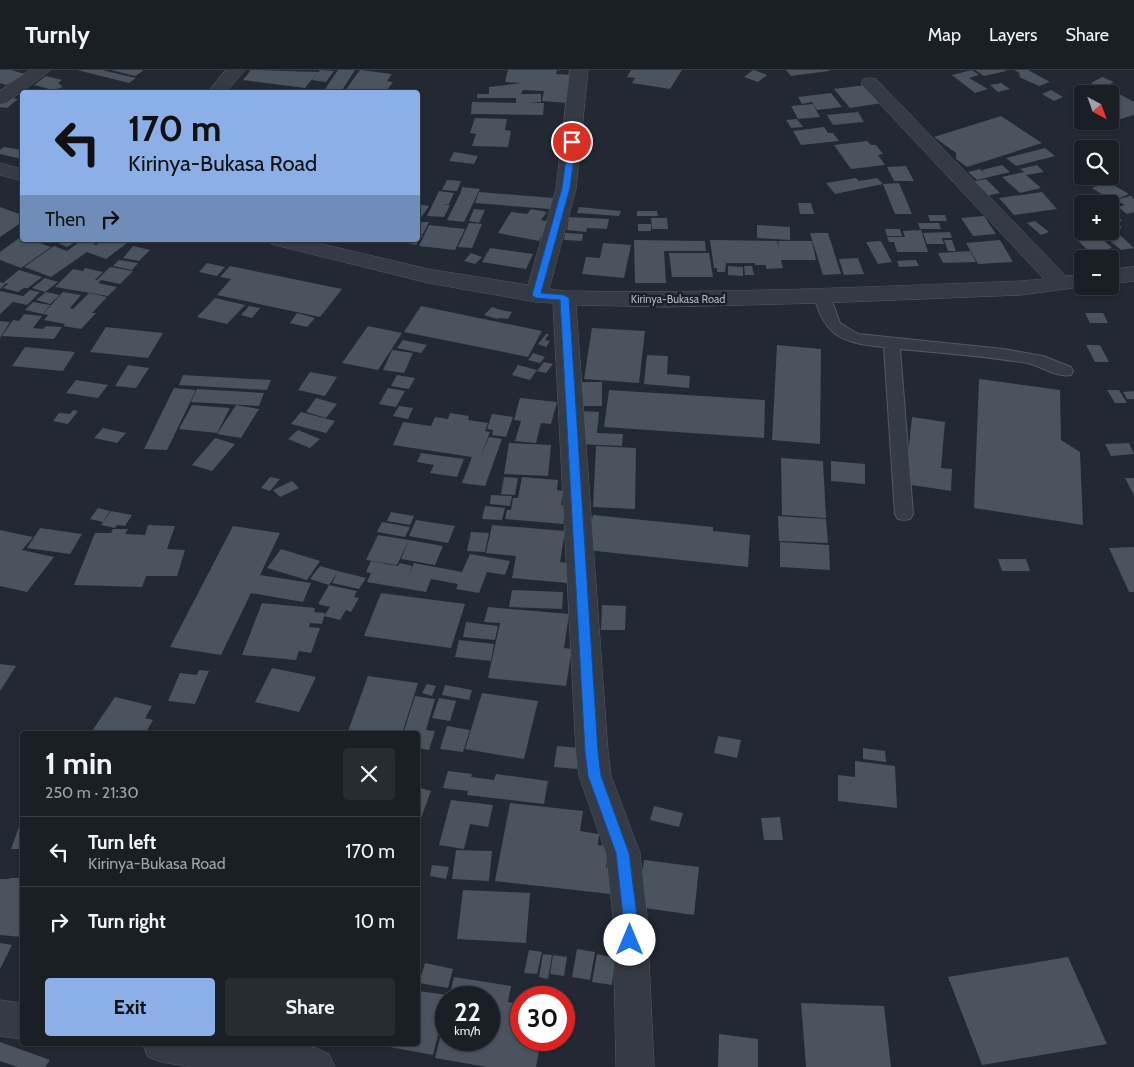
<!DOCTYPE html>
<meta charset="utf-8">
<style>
:root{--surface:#1a1f26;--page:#272c32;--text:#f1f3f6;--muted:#9fa2a7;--line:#383d43;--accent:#8cafe8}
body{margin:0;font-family:Cabin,sans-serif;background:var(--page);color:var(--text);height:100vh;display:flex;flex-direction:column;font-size:19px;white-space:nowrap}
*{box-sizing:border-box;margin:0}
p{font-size:16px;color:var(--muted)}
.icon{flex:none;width:28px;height:28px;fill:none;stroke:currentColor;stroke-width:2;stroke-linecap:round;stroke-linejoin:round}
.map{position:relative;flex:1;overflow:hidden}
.panel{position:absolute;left:20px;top:661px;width:400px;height:315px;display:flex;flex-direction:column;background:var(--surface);border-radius:5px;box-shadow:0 1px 4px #0004,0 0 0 1px var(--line)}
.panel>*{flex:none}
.hud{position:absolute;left:20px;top:20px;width:400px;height:152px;border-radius:5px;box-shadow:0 1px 4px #0004,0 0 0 1px var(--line);background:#8cafe8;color:#111;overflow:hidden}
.needle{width:32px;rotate:139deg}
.controls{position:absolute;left:1074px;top:15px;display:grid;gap:10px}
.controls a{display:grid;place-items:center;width:45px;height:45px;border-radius:5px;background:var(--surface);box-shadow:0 1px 4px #0004,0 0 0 1px var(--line);font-size:25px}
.speed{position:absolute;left:435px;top:916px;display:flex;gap:10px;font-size:25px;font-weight:700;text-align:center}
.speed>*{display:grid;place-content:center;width:65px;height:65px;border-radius:50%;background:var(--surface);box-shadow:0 1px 4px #0004,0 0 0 1px var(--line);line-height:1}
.speed small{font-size:12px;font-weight:400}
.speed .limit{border:8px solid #d22;background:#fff;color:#111}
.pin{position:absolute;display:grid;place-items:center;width:42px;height:42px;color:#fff;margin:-21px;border:2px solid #fff;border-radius:50%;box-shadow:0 1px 5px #0007}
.me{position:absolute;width:55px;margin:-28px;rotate:0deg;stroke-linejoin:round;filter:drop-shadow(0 0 4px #0008)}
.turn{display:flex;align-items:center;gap:18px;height:105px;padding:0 25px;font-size:22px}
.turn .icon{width:65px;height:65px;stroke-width:2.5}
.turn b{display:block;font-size:35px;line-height:42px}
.then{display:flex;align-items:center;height:48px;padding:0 25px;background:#0003;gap:10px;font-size:19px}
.round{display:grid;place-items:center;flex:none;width:52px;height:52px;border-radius:5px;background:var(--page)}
.headline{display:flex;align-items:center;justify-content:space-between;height:85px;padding:0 25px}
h1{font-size:30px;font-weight:700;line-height:38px}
.cta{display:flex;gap:10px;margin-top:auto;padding:10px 25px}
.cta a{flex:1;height:58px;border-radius:5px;background:var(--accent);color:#111;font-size:20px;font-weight:700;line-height:58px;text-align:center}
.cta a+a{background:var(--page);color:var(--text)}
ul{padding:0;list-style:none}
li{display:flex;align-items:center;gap:15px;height:70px;padding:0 25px;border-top:1px solid var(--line)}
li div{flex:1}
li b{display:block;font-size:19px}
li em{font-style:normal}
header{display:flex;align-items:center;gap:30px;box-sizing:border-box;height:70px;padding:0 25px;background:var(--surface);border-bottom:1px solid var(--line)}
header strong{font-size:24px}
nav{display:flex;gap:28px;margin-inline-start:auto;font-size:18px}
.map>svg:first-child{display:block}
.building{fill:#4a535e}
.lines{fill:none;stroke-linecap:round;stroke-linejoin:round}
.service-casing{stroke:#525961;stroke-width:2}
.minor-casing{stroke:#525961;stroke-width:1}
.service{fill:#353b44;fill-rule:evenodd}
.minor{fill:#353b44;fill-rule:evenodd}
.route{fill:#1a73e8;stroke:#114b97}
.labels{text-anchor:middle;stroke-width:5;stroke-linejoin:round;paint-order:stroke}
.far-street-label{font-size:11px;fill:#afb6c0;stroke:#1a2028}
</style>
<header>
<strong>Turnly</strong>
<nav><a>Map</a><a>Layers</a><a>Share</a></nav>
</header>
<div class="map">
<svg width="1134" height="997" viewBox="0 0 1134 997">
<rect width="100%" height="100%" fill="#222933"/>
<g class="building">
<path d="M0,0H11L25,4L6,15L0,13Z"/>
<path d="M77,0H102L136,8L129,13Z"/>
<path d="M111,0H141L143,1L135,6Z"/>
<path d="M251,0L319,2L320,0L334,1L326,12L312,10L317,3L305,18L243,10Z"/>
<path d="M338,0H355L341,22H323Z"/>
<path d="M360,0L392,4L387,11L393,12L388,19H384L381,22H344Z"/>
<path d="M508,0H557L556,4L573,5L567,33L542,31L544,21L523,20L521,24H541V32L528,33H544L543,45L471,44L472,32L516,33V28H477V24H489V17L521,13L505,12Z"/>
<path d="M631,0H682L670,19L632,13L635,8L627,7Z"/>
<path d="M753,0H754L767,5L758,12L744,7Z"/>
<path d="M786,0H829V1L791,6Z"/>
<path d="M972,0L979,5L969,8L988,19L975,23L952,5Z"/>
<path d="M975,0H1006V1L984,6Z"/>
<path d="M1014,0H1028L1050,12L1039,16L1019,7L1021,6L1018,4L1020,3Z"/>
<path d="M46,6L62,10L58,13L63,17L53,20L34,15Z"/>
<path d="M1102,7L1114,12L1103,18L1091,13Z"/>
<path d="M1001,13L1010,19L998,22L990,15Z"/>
<path d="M866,15L882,33L850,38L834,19Z"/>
<path d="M1051,20L1063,27L1054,31L1042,24Z"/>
<path d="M1112,20L1134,32V45L1121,49L1110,43V24L1102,23Z"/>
<path d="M831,23L842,37L817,40L812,32L802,34L798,27Z"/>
<path d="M5,27L18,29L7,38L0,37V31Z"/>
<path d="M813,34L820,47L798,49L791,36Z"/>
<path d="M858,42L864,52L833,55L827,45Z"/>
<path d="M1001,46L1042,73L967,97L956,89V83L934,67Z"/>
<path d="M475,48L507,49L505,60L511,61L508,77L472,76L476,64L470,63Z"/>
<path d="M797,49L803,57L791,58L786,50Z"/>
<path d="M824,57L828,63H833L839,71L801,75L793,61Z"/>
<path d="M867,71L871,75H876L883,84L878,85L885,95L851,99L834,75Z"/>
<path d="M4,77L22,80V89L0,84V80Z"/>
<path d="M1045,78L1055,86L1016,96L1006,88Z"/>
<path d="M454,82L478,86L474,94L449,91Z"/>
<path d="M1002,95L1010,102L977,110L968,102L980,99L986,105L982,100Z"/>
<path d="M1037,95L1044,102L1026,105L1041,118L1020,123L1002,107L1024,102L1020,99Z"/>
<path d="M906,96L914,111H894L887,97Z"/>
<path d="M856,108L859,111L877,108L883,114L835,124L826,113Z"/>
<path d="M986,109L1000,123L986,126L971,112Z"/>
<path d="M447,110L461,111L457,121L442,120Z"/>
<path d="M1108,112L1129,124L1113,131L1092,118Z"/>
<path d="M899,113L912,144H895L883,114Z"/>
<path d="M462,117L480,119L464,152L447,150L461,122Z"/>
<path d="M439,121L454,123L449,134H443L450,135L444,147L427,146Z"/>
<path d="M479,122L553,128L550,139L475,133Z"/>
<path d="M1042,122L1057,139L1014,145L999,128Z"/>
<path d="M1131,126L1134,129V142L1127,144L1118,137L1125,135L1115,130Z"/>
<path d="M798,133H811L814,144H800Z"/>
<path d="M418,134L429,136L418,152Z"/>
<path d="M0,137L22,145V152L0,167Z"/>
<path d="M579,137L621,141L619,146L577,143Z"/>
<path d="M474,139L485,140L479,153L469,151Z"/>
<path d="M531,139L547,142L541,150L550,152L539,171L498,163L511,142L527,144Z"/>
<path d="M637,141H657L658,146H637Z"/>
<path d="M1110,143H1115L1122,151L1117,152L1122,158L1113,159L1110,156V146H1112Z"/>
<path d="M928,145H945L947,151H930Z"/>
<path d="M984,146L996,164L973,166L961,148Z"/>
<path d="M569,147L609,149L607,159L587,158L586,162L567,160Z"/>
<path d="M651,148H667L668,159H652Z"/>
<path d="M1035,151L1049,162L1041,165L1027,153Z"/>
<path d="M421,152H429L423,164H418Z"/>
<path d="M469,153L482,154L472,178L458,177Z"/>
<path d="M918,153H939L941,159H920Z"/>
<rect x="638" y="154" width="13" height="7"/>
<path d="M429,155L465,159L455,180L419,176Z"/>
<path d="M757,155L790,157V170L757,168Z"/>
<path d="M885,159H900L902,166H887Z"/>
<path d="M921,160L928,182H897L894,172H889L887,167H905L903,161Z"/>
<path d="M950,162L952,168H942L944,174H927L923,163Z"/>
<path d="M565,163L583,164L582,171L564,170Z"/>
<path d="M810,163H828L841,204L823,205Z"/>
<path d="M1096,163L1112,178L1091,183L1075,168Z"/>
<path d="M418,164L423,165L416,175L397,171L418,170Z"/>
<path d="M22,166V170H32L51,177L21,198L0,190V182Z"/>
<path d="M1121,166L1134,178L1121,180L1108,169Z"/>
<path d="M55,170H79L67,177L53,171Z"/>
<path d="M82,170H100L93,175H96L103,170H120L127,173L106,189L87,182L51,207L24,197L54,176L67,181Z"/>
<path d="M634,170L705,171L706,181H664L666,213H635Z"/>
<path d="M710,170L777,171L779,179L778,171H812L816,190H781L783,198L766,199V195H755V193H726L725,202H717V198H714Z"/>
<path d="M944,170H952L956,181H948Z"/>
<path d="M1000,170L1013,192L978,194L966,173Z"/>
<path d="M881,171L892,192L878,194L866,172Z"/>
<path d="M603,173L631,175L624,208L582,204L586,187L600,188Z"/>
<path d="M133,176L150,180L139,191L123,188Z"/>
<path d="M490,178L533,184L526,199L482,192Z"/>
<path d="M970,181L976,192L943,193L938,183Z"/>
<path d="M471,183L482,187L475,194L464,191Z"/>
<path d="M669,183H709L713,207H672Z"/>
<path d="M858,188L864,204L844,205L839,189Z"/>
<path d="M119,190L138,193L132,200L113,196Z"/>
<path d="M916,190L919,196L899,197L897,191Z"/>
<path d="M207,193L225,197L217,206L199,202Z"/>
<path d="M230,196L342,219L320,247L217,225L231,209L220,207Z"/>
<path d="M728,196L743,197V206L728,205Z"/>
<path d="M744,196H752L754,205H745Z"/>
<path d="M110,197L133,201L120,214L101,210L98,213L117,217L108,226L55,217L73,199L83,201L85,198L103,202L95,210H97Z"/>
<path d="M19,200L42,207L28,218H24L18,222L3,218L8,214L6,213L0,219V212L3,213Z"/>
<path d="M45,208L58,212L45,222L32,218Z"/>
<path d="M30,220L40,222L27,235L13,232L0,244V221L23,226Z"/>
<path d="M46,222L60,225L50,234L36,230Z"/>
<path d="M63,222L81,225L70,238L73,239L89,223L107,227L92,243H96L81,259L63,256L65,254L44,250L48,245L43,244Z"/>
<path d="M215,228L245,235L227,254L197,247Z"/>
<path d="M33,232L50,235L43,244L25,240Z"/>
<path d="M249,236L260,238L252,248L241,245Z"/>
<path d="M421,236L542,261L528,287L404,262Z"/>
<path d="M492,237L501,240L512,242L508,249L499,248L497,249L484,245Z"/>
<path d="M297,243L315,248L307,257L290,253Z"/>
<path d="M1085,243H1103L1108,253H1090Z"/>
<path d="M24,244L42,246L33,258L43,259L46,256L62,257L54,269L2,266L13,250L19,251Z"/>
<path d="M0,251L10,252L0,268Z"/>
<path d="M368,256L402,263L378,300L342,293Z"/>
<path d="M106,257L163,263L148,288L90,282Z"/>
<path d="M592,258L645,261L639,313L584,309Z"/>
<path d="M546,264H549L545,270L550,271L546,277L538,274Z"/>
<path d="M403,270L427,275L421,283L397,278Z"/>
<path d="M777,275L821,279L820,374L772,370Z"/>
<path d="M1086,275H1100L1109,292H1095Z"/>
<path d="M25,277L75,282L63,301L12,296Z"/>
<path d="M392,280L413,283L404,303L383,300Z"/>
<path d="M533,283L545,287L540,293L528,290Z"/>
<path d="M647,285L668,286L667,304L690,306L689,318L644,314Z"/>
<path d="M544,292L553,294L546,303L537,301Z"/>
<path d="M128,295L149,298L136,318L115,316Z"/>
<path d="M518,295L537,300L530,310L512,305Z"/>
<path d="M310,302L337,307L325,326L298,320Z"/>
<path d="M183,305L271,310L267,320L179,315Z"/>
<path d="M397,305L415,308L409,319L391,316Z"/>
<path d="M979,309L1060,320L1061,370L1080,382L1083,455L974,438Z"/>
<path d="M76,310L108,315L98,328L66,323Z"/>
<path d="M582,312H602V336H581Z"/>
<path d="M174,318L196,320L167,380L144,379Z"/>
<path d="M388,318L405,321L396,337L379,334Z"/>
<path d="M197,319L264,323L259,336L191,332Z"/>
<path d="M609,320L765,330L764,368L604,357Z"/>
<path d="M1107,320H1119L1127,333H1115Z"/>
<path d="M1134,321V329H1127L1123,322Z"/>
<path d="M316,328L337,334L326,348L306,342Z"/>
<path d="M520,328L557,332L551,354L541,353L536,373L515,371L521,351L514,350Z"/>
<path d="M192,335L230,338L217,363L179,359Z"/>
<path d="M236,335L259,339L241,368L217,364Z"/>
<path d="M399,336L413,338L408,349L393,346Z"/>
<path d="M73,340L78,341L68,354L53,351L59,343L70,344Z"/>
<path d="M581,341L599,342L597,363L623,364L622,376L577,374Z"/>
<path d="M301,342L335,351L326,363L291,354Z"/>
<path d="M450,343L469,346L468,350L488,353L485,361L490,362L480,388L489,367L502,369L485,416L462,413L472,387L393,375L403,352L431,356L435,347L448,349Z"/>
<path d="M492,344L513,347L506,367L492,365L493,360L487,359Z"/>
<path d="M912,347L945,352L941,398L952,399L951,421L905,414Z"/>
<path d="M103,358L126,363L117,373L94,368Z"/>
<path d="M298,360L320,369L310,378L288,369Z"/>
<path d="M215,368L235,374L212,401L192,395Z"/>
<path d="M509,373L551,375L548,406L504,404Z"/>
<path d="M1129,373L1134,384L1111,386L1105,374Z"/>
<path d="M596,376L636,378L635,439L593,437Z"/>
<path d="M421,383L464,389L457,407L430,403L434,395L417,392Z"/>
<path d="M781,388L823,391L826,448L782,445Z"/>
<path d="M831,391L865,394V414L831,411Z"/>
<path d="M270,407L280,409L270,421L261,418Z"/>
<path d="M504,407L518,408L515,425L501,424Z"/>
<path d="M522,407L558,410L557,420L563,421L561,435L566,436L563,454L505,449L507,440H511L513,428H518Z"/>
<path d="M1125,408H1134V426Z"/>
<path d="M292,411L299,418L280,427L273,420Z"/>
<path d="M491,425L512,426L510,436L490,434Z"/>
<path d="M485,436L505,438L502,450L482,449Z"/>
<path d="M98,438L110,441L103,452L90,449Z"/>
<path d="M111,441L132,445L125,456L117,455L115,458L101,455Z"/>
<path d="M391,442L414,446L410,455L387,451Z"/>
<path d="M593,445L713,457V461L750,465L748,497L586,480Z"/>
<path d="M778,446L826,449L828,473L779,471Z"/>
<path d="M416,450L455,456L448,473L409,466Z"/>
<path d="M382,452L410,457L405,467L377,462Z"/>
<path d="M148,455L175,456L167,479L185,480L177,506H146L142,517L74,515L95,463H111L113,459H128L125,464L145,465Z"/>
<path d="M492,455L565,461L560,492L570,493L568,513L512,508L516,486L486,483Z"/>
<path d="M233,456L280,463L260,505L311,513L303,532L251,523L221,585L170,577Z"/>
<path d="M40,458L82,464L70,484L27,478Z"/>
<path d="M0,460L33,467L22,480L54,487L27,522L0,516Z"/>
<path d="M471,462L489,463L485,482L467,481Z"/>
<path d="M378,465L409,470L397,495L366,490Z"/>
<path d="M409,470L443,476L435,495L401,489Z"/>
<path d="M780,472L829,475L830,500L780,497Z"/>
<path d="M1134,477V522H1129L1109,478Z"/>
<path d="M281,479L320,491L307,510L267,498Z"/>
<path d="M470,484L510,491L505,505L487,502L479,523L456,519L458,514L431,509L426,522L367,512L371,503L366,502L371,491L398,496L400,493L412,496L409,505L414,493L462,502Z"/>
<path d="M998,489H1026L1030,501H1002Z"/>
<path d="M320,496L338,501L366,508L359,519L332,513L337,503L329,515L310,509Z"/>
<path d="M329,515L357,521L354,527L359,528L351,542L346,540L340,550L324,546L330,537L318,534Z"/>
<path d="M512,520L563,522L562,539L509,537Z"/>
<path d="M381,523L465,534L451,578L364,566Z"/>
<path d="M262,533L315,538L314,542L325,543L322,554L310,553L309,557L320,558L311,583L299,581L296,590L242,585Z"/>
<path d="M602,535L626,536L625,560H601Z"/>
<path d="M488,537L569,544L564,578L572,579L566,616L488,608L500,553L484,552Z"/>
<path d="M466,552L498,556L495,570L463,567Z"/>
<path d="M459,570L494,574L491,591L455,587Z"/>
<path d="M0,594L16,596L0,621Z"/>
<path d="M272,598L316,607L299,642L255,632Z"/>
<path d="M199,600L209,601L195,634L168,631L180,603L197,605Z"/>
<path d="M368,606L418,613L402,664H347Z"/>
<path d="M427,614L436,616L432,626L422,623Z"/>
<path d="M445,615L472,620L469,630L442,625Z"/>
<path d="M482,623L538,631L524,689L465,679Z"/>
<path d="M415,626L435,629L426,660L435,661L429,680L418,678V664H403Z"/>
<path d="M115,627L152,636L145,648L153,650L145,664H90Z"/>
<path d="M439,628L456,631L450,651L432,648Z"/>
<path d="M447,656L470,660L463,682L440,679Z"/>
<path d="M718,666L741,670L737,688L714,683Z"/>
<path d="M557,676L580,678L577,699L554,697Z"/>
<path d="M863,678L885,681L886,692L863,689Z"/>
<path d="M855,691L895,696L897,738L838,731V705L855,707Z"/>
<path d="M448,701L472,704L471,707L494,710L496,704L548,711L544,734L467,725L468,721L443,718Z"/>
<path d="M418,717L431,721L418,756Z"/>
<path d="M451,730L493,735L488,757L470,754L464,779L439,775Z"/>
<path d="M510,733L583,741L580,761L599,764L598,775L608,776L606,798H614L610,824L495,811Z"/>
<path d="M654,736L683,743L679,757L650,750Z"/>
<path d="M780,747L783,770H764L761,748Z"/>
<path d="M20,754H22V779H11Z"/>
<path d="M456,780L492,781L489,811L452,809Z"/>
<path d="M644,790L699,797L694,845L637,837Z"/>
<path d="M432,795L449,797L446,809L430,806Z"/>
<path d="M10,808H22V867L0,865V809H9Z"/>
<path d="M463,820L530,823L526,873L457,869Z"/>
<path d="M0,873L12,875L0,899Z"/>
<path d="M577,879L595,882L590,910L572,907Z"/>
<path d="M529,880L542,882L537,904L524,903Z"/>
<path d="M543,884L552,885L548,909L539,907Z"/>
<path d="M597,884L615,888L612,915L592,912Z"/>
<path d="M553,885L567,887L564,906L550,904Z"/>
<path d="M1068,887L1107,974L982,995L948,907Z"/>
<path d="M425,893L453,899L448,918L419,913Z"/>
<path d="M454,907L511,916L508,932L521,934V970H541L536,997H487L435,988L446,944V970H489V928H449Z"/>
<path d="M418,921L448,925L433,985L384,976V974H418Z"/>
<path d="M801,933L884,936L891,997H806Z"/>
<path d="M719,964L758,969V997H718Z"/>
<path d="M0,972L50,990L45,997H17L0,991Z"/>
</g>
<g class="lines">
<defs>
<path id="service" d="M822,221L827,223L830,226L840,253L858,264L1003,279L1043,286L1071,297L1073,301L1071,305C1057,308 1041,296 1027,293C985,286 943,283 900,279L913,444L910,449L904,450L898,449L895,444L884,277C844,273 825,268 814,226L817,223Z"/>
<g id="minor">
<path d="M30,0H51L6,33L0,34V21Z"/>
<path d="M226,0H245L226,22H208Z"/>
<path d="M570,0H588L576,119L549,219L564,221C717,224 869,217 1021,211L1044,209L864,17L861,13L864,9L870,8L876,9L1066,206L1082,205V216H1087L1021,225L822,233L666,237L576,235L608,682L611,706L640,783L647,846L654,997H616L613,846L606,783L579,706L576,682L553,233L536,232L428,213L271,174L267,170H305L428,199L528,215L556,119Z"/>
<path d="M0,93L22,99V111L0,105Z"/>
<path d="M1134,197V211L1110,214V200Z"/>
<path d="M0,930L22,933V969L0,966Z"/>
<path d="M143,974H284L316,978L329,984L335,997H192L161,992L148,987Z"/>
</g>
</defs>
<use href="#service" class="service-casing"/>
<use href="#minor" class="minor-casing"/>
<use href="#service" class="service"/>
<use href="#minor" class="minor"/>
</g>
<path class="route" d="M572,69L576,72L570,118L541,223L564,225L569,228L598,682L601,706L629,783L637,846V870L635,875L630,877L624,875L622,870L623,846L616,783L588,706L585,682L560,230L536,228L532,225L562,118L568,72Z"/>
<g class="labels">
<g class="far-street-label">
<text x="678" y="233">Kirinya-Bukasa Road</text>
</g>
</g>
</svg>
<div class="controls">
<a><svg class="needle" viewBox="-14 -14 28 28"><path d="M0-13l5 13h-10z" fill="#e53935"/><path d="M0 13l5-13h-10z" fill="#9fa2a7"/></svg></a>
<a><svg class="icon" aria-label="search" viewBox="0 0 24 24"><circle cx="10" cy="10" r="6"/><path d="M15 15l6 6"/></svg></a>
<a>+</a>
<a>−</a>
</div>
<div class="speed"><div>22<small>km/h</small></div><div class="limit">30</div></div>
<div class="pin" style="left:572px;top:72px;background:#d93025"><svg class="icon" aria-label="arrive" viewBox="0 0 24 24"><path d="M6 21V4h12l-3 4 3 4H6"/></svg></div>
<svg class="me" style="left:630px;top:870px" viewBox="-20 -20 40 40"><circle r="19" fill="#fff"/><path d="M0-13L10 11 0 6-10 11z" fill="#1a73e8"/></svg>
<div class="hud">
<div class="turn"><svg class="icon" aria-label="left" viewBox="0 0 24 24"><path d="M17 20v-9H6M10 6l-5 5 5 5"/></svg><div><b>170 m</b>Kirinya-Bukasa Road</div></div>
<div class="then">Then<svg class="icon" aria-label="right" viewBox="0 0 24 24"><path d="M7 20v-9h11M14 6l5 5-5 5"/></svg></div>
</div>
<section class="panel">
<div class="headline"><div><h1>1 min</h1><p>250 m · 21:30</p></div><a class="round"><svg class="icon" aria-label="close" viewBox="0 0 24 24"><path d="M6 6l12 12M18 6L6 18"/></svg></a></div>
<ul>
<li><svg class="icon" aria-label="left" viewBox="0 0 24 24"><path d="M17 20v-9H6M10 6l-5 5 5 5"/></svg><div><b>Turn left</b><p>Kirinya-Bukasa Road</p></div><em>170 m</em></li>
<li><svg class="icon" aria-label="right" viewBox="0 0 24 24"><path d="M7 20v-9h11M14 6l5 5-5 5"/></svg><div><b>Turn right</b></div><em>10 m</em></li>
</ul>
<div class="cta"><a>Exit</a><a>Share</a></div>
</section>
</div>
